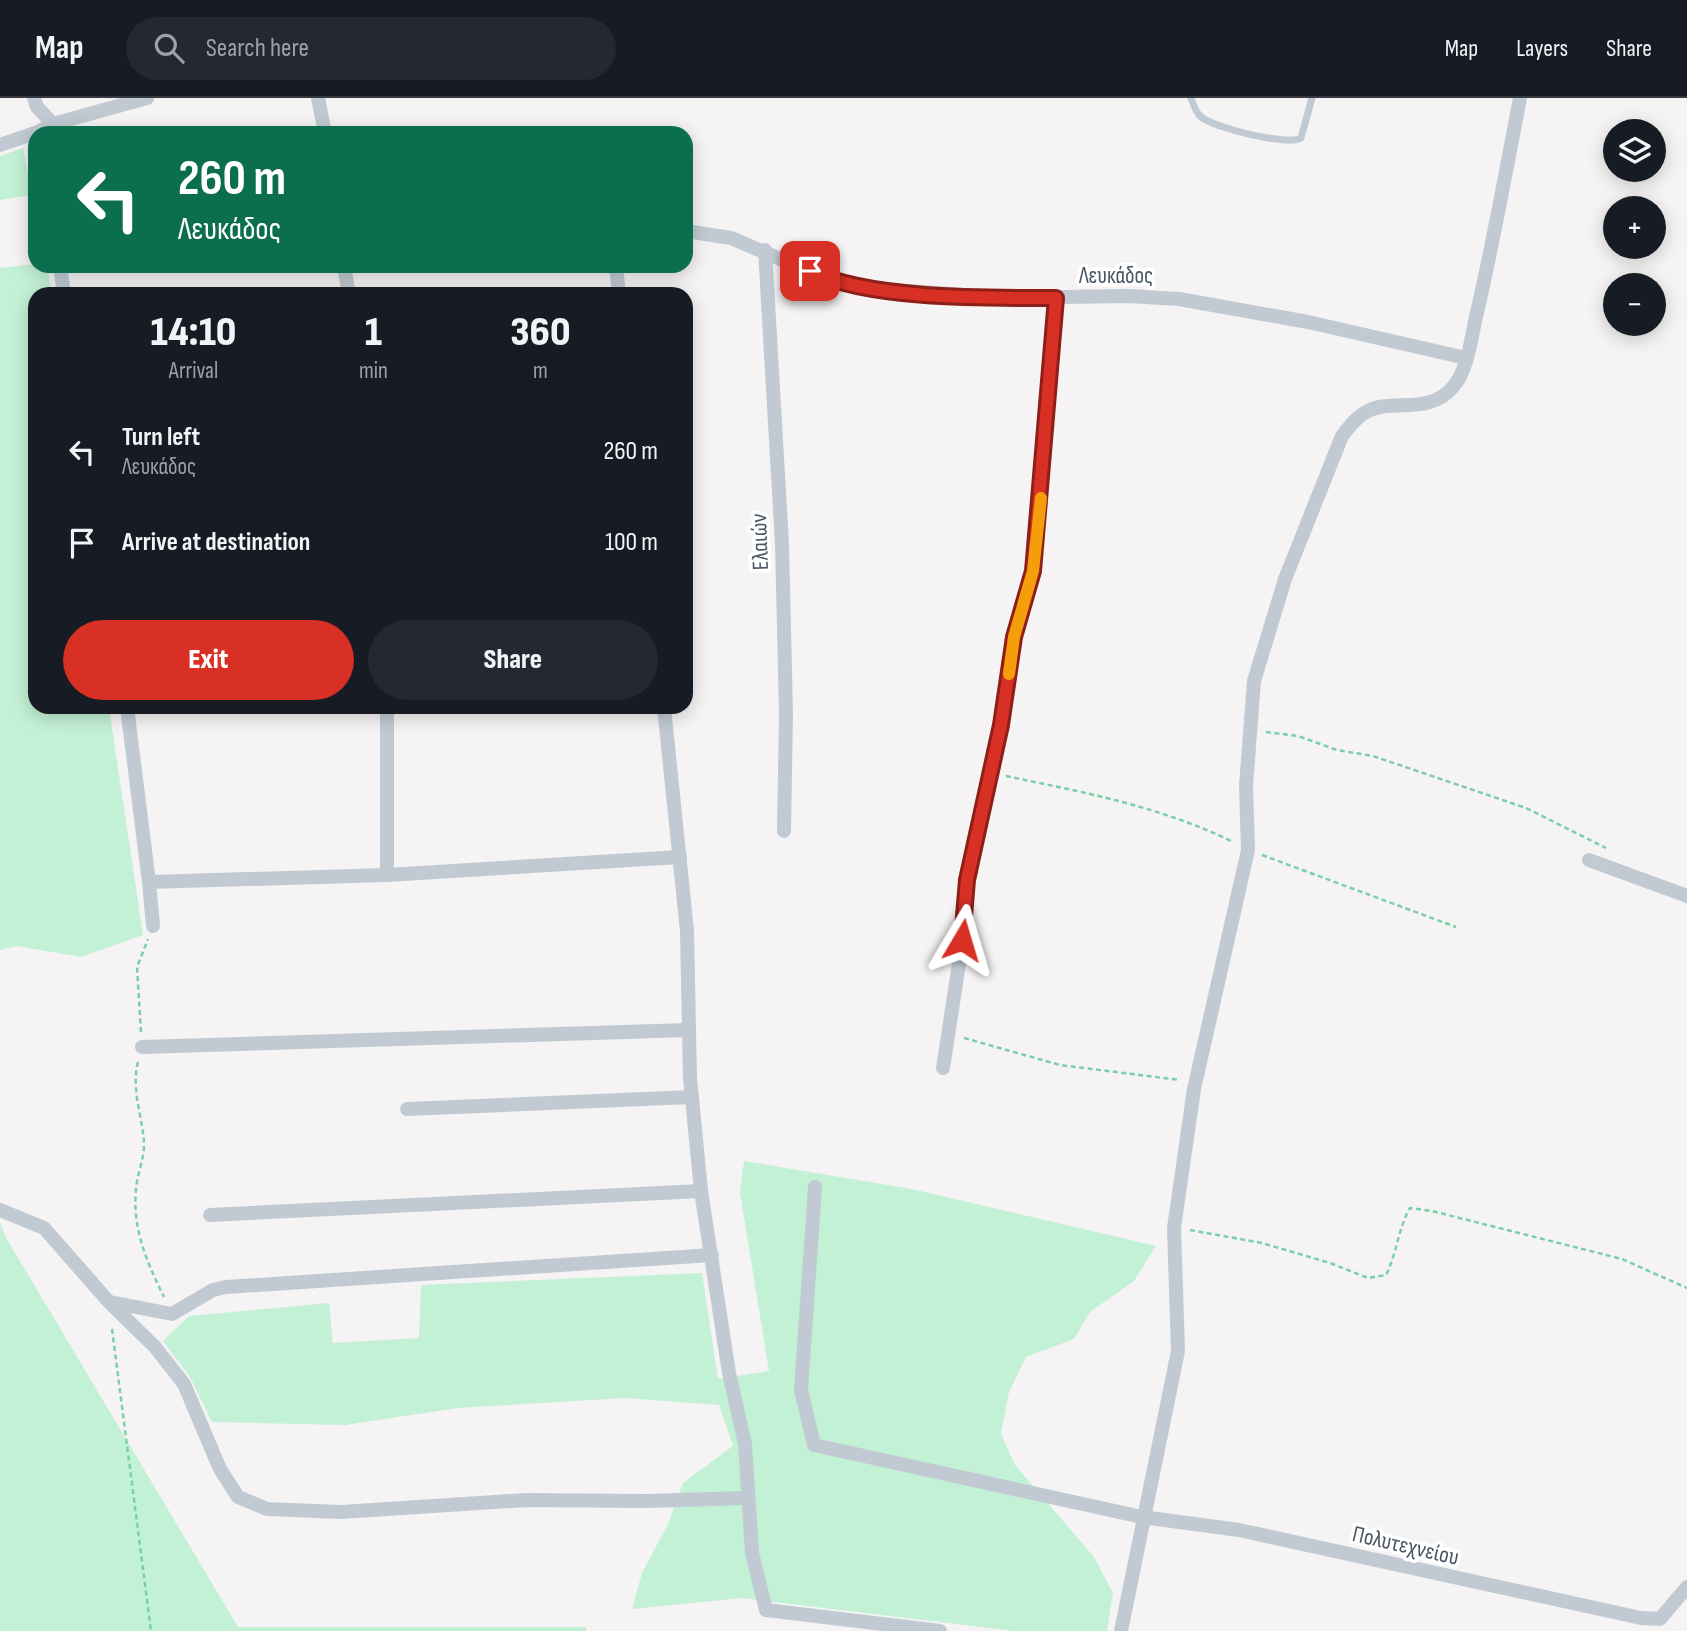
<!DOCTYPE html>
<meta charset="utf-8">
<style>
:root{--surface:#171b24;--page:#242831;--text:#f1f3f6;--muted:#9ea1a6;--line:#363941;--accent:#d93025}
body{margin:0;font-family:"Sofia Sans Condensed",sans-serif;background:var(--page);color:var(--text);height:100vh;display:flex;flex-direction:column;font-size:26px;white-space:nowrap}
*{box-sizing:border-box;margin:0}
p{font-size:23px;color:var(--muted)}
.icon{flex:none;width:38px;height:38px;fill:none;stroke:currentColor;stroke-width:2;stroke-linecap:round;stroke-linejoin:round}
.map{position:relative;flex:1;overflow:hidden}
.sheet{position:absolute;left:28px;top:189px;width:665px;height:427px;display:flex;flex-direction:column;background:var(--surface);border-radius:21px;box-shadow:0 4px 18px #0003}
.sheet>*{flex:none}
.top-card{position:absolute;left:28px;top:28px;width:665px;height:147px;border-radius:21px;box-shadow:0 4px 18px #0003;background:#0b6e4f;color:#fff;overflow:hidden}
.fabs{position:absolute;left:1603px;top:21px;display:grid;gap:14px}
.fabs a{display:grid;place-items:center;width:63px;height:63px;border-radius:50%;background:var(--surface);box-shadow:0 4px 18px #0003;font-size:35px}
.pin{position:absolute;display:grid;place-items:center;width:60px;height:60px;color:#fff;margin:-30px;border-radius:14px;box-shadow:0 4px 10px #0006}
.me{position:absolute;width:77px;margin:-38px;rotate:7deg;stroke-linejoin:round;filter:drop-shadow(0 0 5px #0008)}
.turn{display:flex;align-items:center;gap:24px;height:147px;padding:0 35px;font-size:32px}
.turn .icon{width:91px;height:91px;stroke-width:2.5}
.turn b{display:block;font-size:49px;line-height:60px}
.eta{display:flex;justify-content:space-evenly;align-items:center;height:119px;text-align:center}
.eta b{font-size:42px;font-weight:800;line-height:49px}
.cta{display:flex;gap:14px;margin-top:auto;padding:14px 35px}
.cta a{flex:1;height:80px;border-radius:42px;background:var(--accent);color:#fff;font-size:28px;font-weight:800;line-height:80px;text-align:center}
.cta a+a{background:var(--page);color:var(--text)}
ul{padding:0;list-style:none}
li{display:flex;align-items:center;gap:21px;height:91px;padding:0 35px}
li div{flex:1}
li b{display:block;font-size:26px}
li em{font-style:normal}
header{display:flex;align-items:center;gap:42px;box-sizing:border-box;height:98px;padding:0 35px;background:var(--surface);border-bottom:2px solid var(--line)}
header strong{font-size:33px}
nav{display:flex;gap:38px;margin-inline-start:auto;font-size:24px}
.search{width:490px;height:63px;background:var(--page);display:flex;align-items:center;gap:18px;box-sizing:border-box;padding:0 24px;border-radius:38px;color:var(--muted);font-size:26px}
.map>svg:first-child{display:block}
.green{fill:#c3f1d5}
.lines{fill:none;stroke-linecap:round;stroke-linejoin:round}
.path{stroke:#7ad0a6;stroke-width:2.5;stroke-dasharray:5 3.5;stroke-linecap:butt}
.lane{stroke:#c1cad2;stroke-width:7}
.street{stroke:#c1cad2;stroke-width:14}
.route-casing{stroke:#8d1f18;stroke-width:18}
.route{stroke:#d93025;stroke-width:12}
.slow{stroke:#f59e0b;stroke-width:12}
.labels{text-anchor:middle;stroke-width:7;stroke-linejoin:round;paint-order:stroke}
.street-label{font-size:23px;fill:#4a5661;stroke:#fff}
</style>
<header>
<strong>Map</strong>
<div class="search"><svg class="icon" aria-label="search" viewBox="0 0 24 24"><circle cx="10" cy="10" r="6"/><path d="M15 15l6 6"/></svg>Search here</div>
<nav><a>Map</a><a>Layers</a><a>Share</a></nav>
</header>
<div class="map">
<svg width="1687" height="1533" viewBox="0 0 1687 1533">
<rect width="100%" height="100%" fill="#f5f3f3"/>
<g class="green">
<path d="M23,50L32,97L0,102V58Z"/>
<path d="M35,166L48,168L51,196H35V609H51L52,615L109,610L143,837L81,859L17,848L0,852V170Z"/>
<path d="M744,1063L912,1091L1156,1148L1134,1183L1090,1214L1074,1241L1026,1259L1009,1294L1001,1336L1015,1367L1094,1459L1113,1495L1107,1533H1014L742,1500L632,1511L642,1475L668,1426L683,1385L733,1348L719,1307L625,1300L458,1310L345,1327L212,1324L190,1279L163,1243L189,1218L329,1205L333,1245L419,1240L421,1187L702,1175L718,1281L769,1273L740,1095Z"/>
<path d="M0,1124L5,1138L238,1529H586V1533H0Z"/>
</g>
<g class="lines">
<g class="path">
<path d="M1266,634L1298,638L1337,652L1373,658L1526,710L1606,750"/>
<path d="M1006,678C1083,694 1162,709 1233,744"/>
<path d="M1262,757L1456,829"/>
<path d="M141,934L137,869L148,841"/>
<path d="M964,940L1060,967L1180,982"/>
<path d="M138,964C131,991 142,1017 144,1044C145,1059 137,1076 136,1091C132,1130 147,1165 164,1199"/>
<path d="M1190,1132L1262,1145L1330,1165L1368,1180L1386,1177C1397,1155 1398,1131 1410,1110L1432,1113L1622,1161L1687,1190"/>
<path d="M112,1231L151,1533"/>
</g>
<path class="lane" d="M1191,0C1193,6 1196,15 1201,19C1214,30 1288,48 1301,40L1312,0"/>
<g class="street">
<path d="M34,0L37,9L53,26"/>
<path d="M318,0L325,35"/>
<path d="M36,35L53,26L147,0"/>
<path d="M0,47L35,35"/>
<path d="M686,133L731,140L832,183L867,190L1006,200L1128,198L1179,201L1308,224L1466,260"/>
<path d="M765,152L782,446L786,615L784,733"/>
<path d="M60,168L64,196"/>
<path d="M344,168L349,196"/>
<path d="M616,168L619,196"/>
<path d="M127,609L149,784"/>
<path d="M664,609L687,833L690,980L701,1093L729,1275L745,1346L752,1455L766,1512L940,1533"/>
<path d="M1589,762L1687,798"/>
<path d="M387,777V609"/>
<path d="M153,828L149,784L387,777L680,759"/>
<path d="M142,949L689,932"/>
<path d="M943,970L966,820L967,782L1001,627L1014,539L1033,473L1056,200"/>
<path d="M407,1011L692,999"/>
<path d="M815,1089L801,1292L814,1347L1142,1419L1239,1432L1641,1520L1660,1521L1687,1489"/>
<path d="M0,1112L44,1130L109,1204L155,1249L184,1286L220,1371L238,1399L267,1411L341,1414L527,1402L646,1403L747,1400"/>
<path d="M210,1117L701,1093"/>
<path d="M110,1204L172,1216L213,1192L226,1189L712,1157"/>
<path d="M1121,1533L1178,1253L1174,1130L1194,991L1248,752L1246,688L1254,583L1285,481L1342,338C1349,329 1357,318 1368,313C1394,300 1428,318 1453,289C1468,272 1471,240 1476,219C1493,146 1506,73 1520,0"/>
</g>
</g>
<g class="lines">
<defs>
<path id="route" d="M810,173C871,202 987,200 1056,200L1033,473L1014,539L1001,627L967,782L962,842"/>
</defs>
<use href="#route" class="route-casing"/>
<use href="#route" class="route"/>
<path class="slow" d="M1009,576L1014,539L1033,473L1041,400"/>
</g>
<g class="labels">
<g class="street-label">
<text x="1116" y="185">Λευκάδος</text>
<text transform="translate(759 444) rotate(-92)" y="8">Ελαιών</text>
<text transform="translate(1406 1447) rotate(13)" y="8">Πολυτεχνείου</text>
</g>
</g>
</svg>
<div class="fabs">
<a><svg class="icon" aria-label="layers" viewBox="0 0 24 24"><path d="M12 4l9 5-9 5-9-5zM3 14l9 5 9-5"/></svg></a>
<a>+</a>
<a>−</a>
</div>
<div class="pin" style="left:810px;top:173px;background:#d93025"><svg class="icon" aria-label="arrive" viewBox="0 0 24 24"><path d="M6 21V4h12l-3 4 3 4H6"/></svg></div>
<svg class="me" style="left:962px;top:842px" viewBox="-20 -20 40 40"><path d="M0-17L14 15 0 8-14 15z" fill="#d93025" stroke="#fff" stroke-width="4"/></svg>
<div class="top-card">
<div class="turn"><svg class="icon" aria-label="left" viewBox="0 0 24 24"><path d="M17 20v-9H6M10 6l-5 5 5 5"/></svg><div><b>260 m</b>Λευκάδος</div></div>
</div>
<section class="sheet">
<div class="eta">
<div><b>14:10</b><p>Arrival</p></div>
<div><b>1</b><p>min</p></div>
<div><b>360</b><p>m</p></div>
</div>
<ul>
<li><svg class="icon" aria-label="left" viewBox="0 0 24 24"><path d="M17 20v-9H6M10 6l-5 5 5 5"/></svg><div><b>Turn left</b><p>Λευκάδος</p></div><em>260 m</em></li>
<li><svg class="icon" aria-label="arrive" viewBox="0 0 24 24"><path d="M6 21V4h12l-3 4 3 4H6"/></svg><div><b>Arrive at destination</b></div><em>100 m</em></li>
</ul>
<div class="cta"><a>Exit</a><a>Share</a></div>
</section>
</div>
